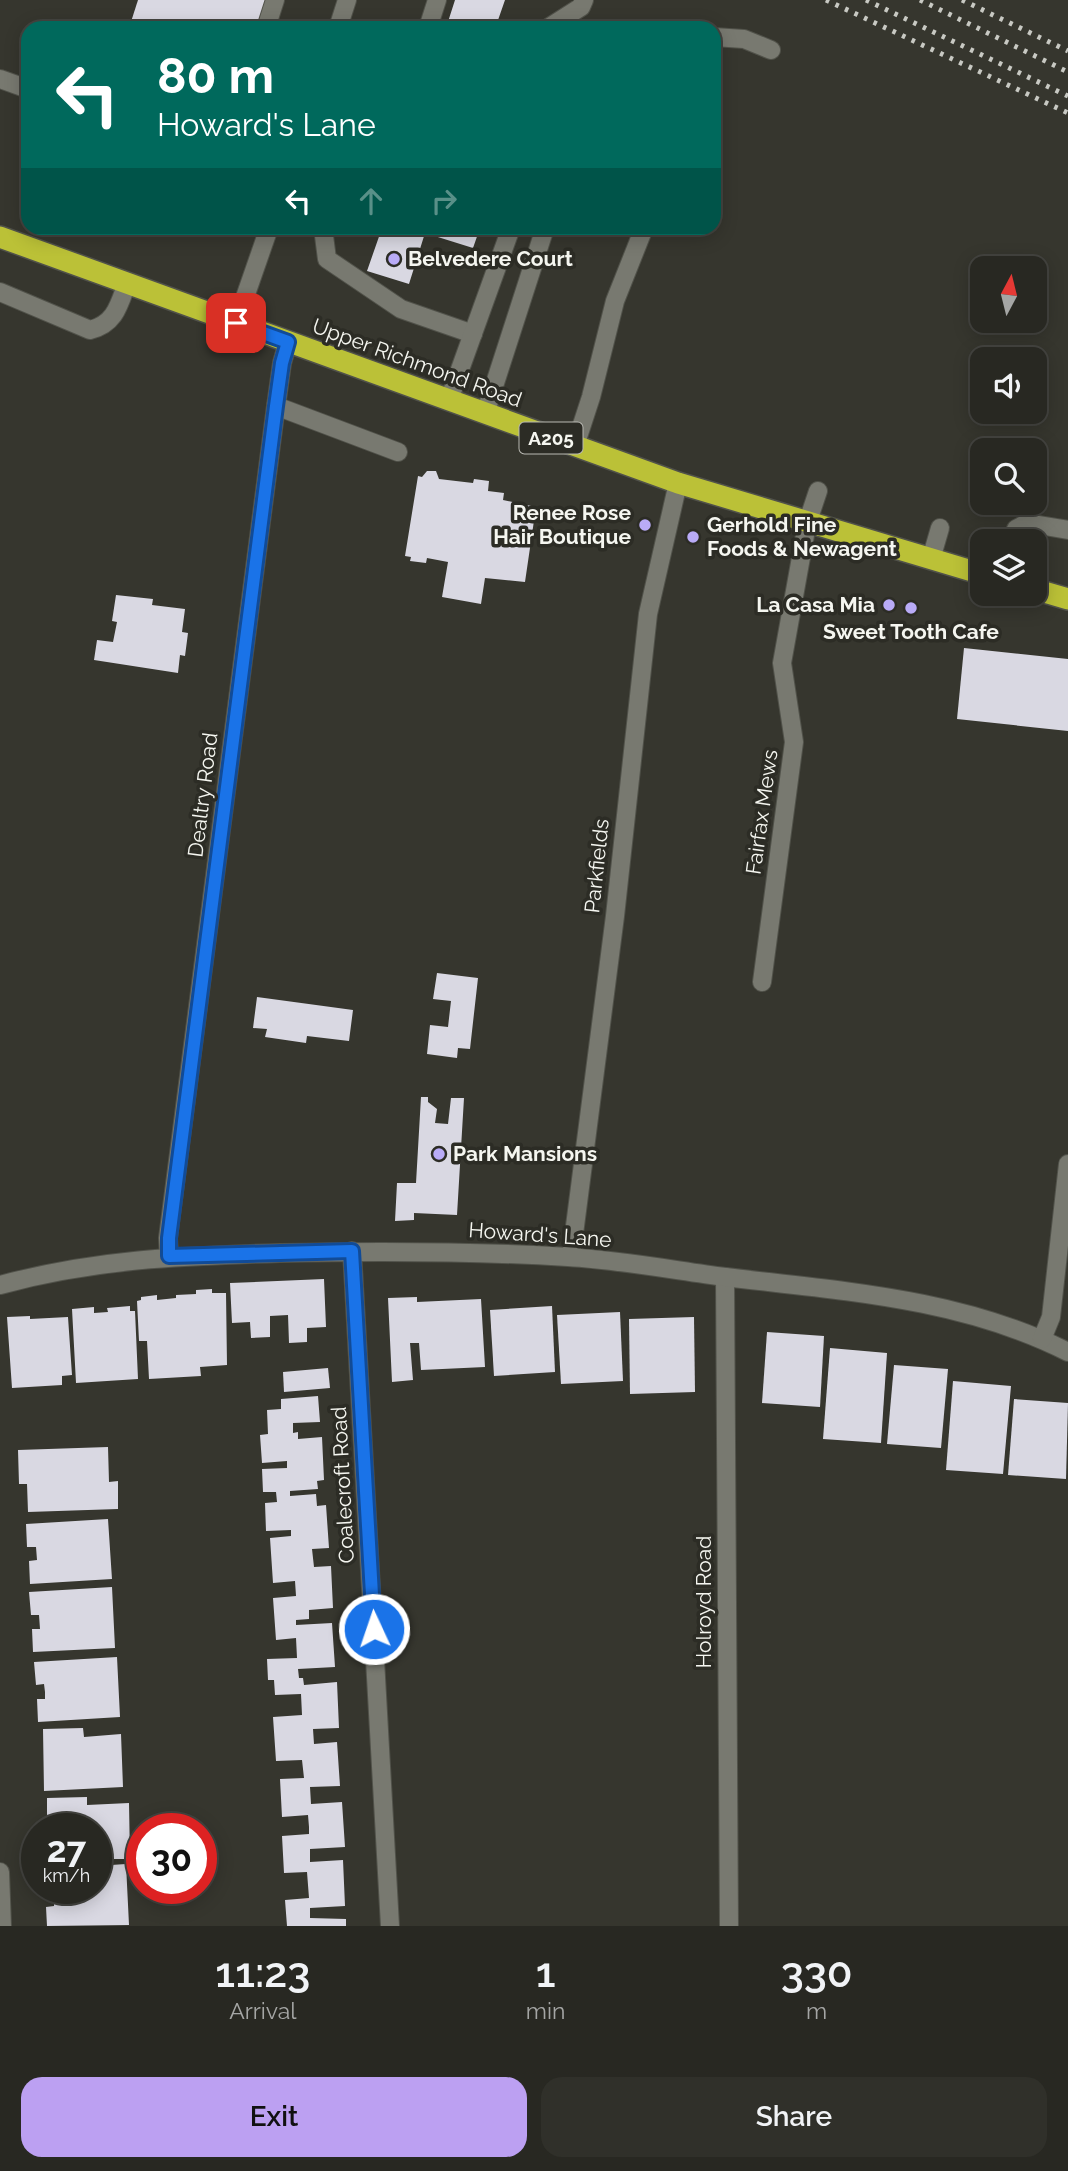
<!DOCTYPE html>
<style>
:root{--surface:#282822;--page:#30302a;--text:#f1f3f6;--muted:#a5a6a5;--line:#444440;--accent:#bca0f2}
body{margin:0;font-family:Raleway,sans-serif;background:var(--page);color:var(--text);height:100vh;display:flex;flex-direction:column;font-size:26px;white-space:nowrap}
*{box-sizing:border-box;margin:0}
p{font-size:23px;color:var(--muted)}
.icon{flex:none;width:38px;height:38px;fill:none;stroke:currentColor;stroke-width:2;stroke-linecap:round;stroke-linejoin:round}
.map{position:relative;height:1926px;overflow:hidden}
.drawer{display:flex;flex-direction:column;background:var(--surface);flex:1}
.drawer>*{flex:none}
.banner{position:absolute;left:21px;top:21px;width:700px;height:214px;border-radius:21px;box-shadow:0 4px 18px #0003,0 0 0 2px var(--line);background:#00695c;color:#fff;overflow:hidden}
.needle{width:46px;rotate:7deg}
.controls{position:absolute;left:970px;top:256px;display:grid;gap:14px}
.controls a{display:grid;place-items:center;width:77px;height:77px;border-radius:14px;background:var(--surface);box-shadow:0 4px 18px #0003,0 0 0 2px var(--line);font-size:35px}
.speed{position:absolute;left:21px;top:1813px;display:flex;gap:14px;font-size:35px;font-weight:700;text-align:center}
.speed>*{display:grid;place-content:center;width:91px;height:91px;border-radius:50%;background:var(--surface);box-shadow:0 4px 18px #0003,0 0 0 2px var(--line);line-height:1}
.speed small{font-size:18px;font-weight:400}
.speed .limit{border:10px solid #d22;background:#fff;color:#111}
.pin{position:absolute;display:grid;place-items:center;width:60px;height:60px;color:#fff;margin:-30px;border-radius:14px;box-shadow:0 4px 10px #0006}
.me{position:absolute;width:77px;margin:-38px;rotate:357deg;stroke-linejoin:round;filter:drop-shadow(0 0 5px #0008)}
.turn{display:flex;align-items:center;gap:24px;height:147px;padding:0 21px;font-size:32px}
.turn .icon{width:91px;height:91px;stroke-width:2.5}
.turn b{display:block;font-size:49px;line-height:60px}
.lanes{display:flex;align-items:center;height:66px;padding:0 21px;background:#0003;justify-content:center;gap:35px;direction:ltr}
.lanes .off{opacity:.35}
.eta{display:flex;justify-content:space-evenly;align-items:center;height:119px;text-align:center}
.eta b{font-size:42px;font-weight:600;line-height:49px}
.button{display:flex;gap:14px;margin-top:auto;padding:14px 21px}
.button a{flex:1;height:80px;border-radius:21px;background:var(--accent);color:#111;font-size:28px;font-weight:600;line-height:80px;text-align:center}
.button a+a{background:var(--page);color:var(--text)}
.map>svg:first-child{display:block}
.building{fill:#d9d8e2}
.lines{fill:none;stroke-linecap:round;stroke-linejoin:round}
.lane-casing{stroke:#51524a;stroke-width:20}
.street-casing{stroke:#51524a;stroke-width:20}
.highway-casing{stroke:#51524a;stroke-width:24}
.lane{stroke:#787970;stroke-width:18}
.street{stroke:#787970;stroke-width:18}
.highway{stroke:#bbc137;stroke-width:21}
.rail{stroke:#c8c9c3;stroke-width:5;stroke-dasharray:3.5 7;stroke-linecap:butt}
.route-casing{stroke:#114b97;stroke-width:18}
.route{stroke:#1a73e8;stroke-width:12}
.poi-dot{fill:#b9abf7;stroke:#2c2c25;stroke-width:2.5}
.labels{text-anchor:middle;stroke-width:7;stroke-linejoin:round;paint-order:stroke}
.shield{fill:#2c2c25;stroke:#b9b9b3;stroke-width:2}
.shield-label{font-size:19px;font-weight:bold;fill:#f5f6f0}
.poi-label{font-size:21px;font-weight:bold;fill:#f5f6f0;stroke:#2c2c25;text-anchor:start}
.street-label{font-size:21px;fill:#f5f6f0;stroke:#2c2c25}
</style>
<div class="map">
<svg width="1068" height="1926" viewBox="0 0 1068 1926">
<rect width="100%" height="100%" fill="#36362e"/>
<g class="building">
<path d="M138,0H267L258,28H129Z"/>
<path d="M455,0H505L497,23L500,28H446Z"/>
<path d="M382,228H480L473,248L425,233L409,284L367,271Z"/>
<path d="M427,471H436L439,479L473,483L474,479L489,481L488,491L504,493L503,500L536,507L525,582L485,578L481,604L442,597L448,562L427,558L426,563L410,561L411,557L405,556L418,476L422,477Z"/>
<path d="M116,595L153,599L152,605L185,609L182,632L188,633L185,656L180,655L178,673L94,660L97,640L113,642L117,622L112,621Z"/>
<path d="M964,648L1068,659V731L957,719Z"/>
<path d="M437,973L478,978L470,1049L458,1048L457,1058L427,1054L430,1025L448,1027L451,1001L433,999Z"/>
<path d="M257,997L353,1010L349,1041L307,1036L306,1043L265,1037L267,1029L253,1028Z"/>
<path d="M421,1097H428V1102L437,1109L435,1123L448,1124L451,1098H464L457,1215L414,1213V1220L395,1221L397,1183H416Z"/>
<path d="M324,1279L326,1327L307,1328V1342L289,1343L288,1315L270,1316V1337L251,1338L250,1322L232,1323L230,1283Z"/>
<path d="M212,1289V1293H226L227,1365L200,1367L201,1376L149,1379L147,1341H139L137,1301L141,1300V1297L157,1295V1300L176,1298V1295L196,1294V1290Z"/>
<path d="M417,1297V1302L481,1299L485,1367L421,1370L419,1343H410L413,1380L392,1382L388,1298Z"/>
<path d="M130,1306V1311H135L138,1379L76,1383L72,1309L94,1307V1313L108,1312L107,1308Z"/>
<path d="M552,1306L555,1372L494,1376L490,1310Z"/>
<path d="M620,1312L623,1381L561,1384L557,1315Z"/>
<path d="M30,1316V1319L68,1317L72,1375L62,1376V1385L12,1388L7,1317Z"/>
<path d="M694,1317L695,1392L630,1394L629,1319Z"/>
<path d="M767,1332L824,1336L820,1407L762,1403Z"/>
<path d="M830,1348L887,1353L881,1443L823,1439Z"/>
<path d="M894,1365L948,1369L941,1448L887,1444Z"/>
<path d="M328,1368L330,1388L284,1392L283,1372Z"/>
<path d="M953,1381L1011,1386L1003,1474L946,1470Z"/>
<path d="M318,1396L320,1422L293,1423V1433L298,1432V1439L322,1437L324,1480L317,1481L318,1489L290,1491V1496L316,1494L317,1506L326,1505L329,1548L312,1549L314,1567L331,1566L333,1608L309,1610V1619L296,1620V1625L332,1623L335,1667L298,1669L299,1678H303L304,1685L337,1682L339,1728L313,1729L314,1744L337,1742L340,1786L310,1787L311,1804L342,1802L345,1847L310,1849V1862L343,1860L345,1906L310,1908V1918L346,1919V1926H287L285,1900L309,1898L307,1872L284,1873L282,1836L309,1834V1827L308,1815L282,1817L280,1779L304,1778L302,1760L276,1761L273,1717L302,1715L301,1694L275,1695L274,1680H268L267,1659L297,1658L296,1638L276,1640L273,1598L296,1596L295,1581L273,1583L270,1538L291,1536V1530L266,1531L265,1503L277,1502L276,1492H263L262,1469L287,1468V1461L262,1463L260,1435L268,1434L267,1410L281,1409V1399Z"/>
<path d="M1014,1399L1068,1403L1066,1479L1008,1475Z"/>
<path d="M108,1447L109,1482L118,1481V1509L28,1512L27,1484H19L18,1450Z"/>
<path d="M108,1519L112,1579L30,1584L29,1561L37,1560L36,1547H27L26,1524Z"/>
<path d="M112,1587L115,1648L33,1652L32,1629H40L39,1615H31L29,1592Z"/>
<path d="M117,1657L120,1717L38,1722L37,1699H45V1692L44,1684L36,1685L34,1662Z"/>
<path d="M83,1728L84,1737L121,1734L123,1787L44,1791L43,1729Z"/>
<path d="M87,1797V1805L129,1803L130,1859H96V1829H47V1798Z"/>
<path d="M126,1864L129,1925L47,1926L46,1907L54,1906V1900L53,1892H45L44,1888H96V1866Z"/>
</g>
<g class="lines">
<defs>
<g id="lane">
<path d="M266,28L275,0"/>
<path d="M428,28L437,0"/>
<path d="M548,28L581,7L584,0"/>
<path d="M714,37L744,39L771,50"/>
<path d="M0,79L28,89"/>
<path d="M323,228L327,259L401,309L473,334"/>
<path d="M0,292L90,330C115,324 119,305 127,283"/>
<path d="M449,400L511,228"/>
<path d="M276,406L398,452"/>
<path d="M485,414L545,228"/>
<path d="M575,446L591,397L615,301L644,228"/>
<path d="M807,524L818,491"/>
<path d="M1013,541L1016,529L1027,523L1068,530"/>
<path d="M931,559L940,528"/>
</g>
<g id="street">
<path d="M338,28L347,0"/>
<path d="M236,323L269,228"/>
<path d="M762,982L794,742L782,663L807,524"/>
<path d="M352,1251L390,1926"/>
<path d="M169,1256L168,1238L276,406L282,363L288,342"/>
<path d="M571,1257L615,916L648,614L678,483"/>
<path d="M725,1277L729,1926"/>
<path d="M0,1285C96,1259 181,1256 280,1253C376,1251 472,1251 568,1257C620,1260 673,1270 725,1277C842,1291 961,1298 1068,1352"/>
<path d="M1042,1339L1051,1317L1068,1164"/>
<path d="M0,1872L2,1926"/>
</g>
<g id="highway">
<path d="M0,237L678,483L982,574"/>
<path d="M1034,589L1068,599"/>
</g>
</defs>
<use href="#lane" class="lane-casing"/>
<use href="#street" class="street-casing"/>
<use href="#highway" class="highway-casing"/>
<use href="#lane" class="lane"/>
<use href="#street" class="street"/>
<use href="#highway" class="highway"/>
<g class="rail">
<path d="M826,0L1068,113"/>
<path d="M866,0L1068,96"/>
<path d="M920,0L1068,72"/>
<path d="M962,0L1068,51"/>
</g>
</g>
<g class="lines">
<defs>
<path id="route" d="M236,323L288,342L282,363L276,406L169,1238V1256L352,1251L374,1629"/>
</defs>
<use href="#route" class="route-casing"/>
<use href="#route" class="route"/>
</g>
<g class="poi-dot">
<circle cx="394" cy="259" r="7"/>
<circle cx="645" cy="525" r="7"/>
<circle cx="693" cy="537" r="7"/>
<circle cx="889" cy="605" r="7"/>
<circle cx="911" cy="608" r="7"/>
<circle cx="439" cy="1154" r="7"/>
</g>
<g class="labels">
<rect class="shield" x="519.5" y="422.5" width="63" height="31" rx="5"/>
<g class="shield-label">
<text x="551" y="445">A205</text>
</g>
<g class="poi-label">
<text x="408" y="266">Belvedere Court</text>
<text x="631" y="520" text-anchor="end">Renee Rose<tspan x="631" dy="24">Hair Boutique</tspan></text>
<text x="707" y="532">Gerhold Fine<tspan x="707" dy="24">Foods &amp; Newagent</tspan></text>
<text x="875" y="612" text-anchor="end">La Casa Mia</text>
<text x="911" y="639" text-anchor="middle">Sweet Tooth Cafe</text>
<text x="453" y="1161">Park Mansions</text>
</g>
<g class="street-label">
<text transform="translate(417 363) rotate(20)" y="7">Upper Richmond Road</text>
<text transform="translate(203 795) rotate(-83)" y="7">Dealtry Road</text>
<text transform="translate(762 812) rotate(-82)" y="7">Fairfax Mews</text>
<text transform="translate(597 866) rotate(-84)" y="7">Parkfields</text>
<text transform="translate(540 1235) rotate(4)" y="7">Howard's Lane</text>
<text transform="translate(343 1485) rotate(-93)" y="7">Coalecroft Road</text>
<text transform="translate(704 1602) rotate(-90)" y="7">Holroyd Road</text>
</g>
</g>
</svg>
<div class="controls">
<a><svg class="needle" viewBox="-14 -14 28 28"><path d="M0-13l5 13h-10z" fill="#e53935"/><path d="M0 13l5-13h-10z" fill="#a5a6a5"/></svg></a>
<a><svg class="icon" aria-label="sound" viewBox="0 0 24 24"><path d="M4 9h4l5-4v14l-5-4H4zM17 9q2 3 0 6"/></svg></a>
<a><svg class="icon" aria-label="search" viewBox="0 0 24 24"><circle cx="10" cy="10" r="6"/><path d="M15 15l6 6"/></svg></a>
<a><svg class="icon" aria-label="layers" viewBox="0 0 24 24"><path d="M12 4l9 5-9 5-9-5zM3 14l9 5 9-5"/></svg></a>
</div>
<div class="speed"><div>27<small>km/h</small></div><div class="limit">30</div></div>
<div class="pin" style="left:236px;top:323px;background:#d93025"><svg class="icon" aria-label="arrive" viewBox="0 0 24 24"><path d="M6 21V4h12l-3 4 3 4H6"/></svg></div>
<svg class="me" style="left:374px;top:1629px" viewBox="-20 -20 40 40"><circle r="17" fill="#1a73e8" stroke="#fff" stroke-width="3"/><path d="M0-11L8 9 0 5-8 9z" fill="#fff"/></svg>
<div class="banner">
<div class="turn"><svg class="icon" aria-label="left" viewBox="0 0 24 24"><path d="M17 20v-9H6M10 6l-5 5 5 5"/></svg><div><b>80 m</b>Howard's Lane</div></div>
<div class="lanes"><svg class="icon" aria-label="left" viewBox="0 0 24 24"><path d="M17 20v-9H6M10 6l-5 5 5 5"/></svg><svg class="icon off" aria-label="ahead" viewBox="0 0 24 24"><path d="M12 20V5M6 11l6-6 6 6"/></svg><svg class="icon off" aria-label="right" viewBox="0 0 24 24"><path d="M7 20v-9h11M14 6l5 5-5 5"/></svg></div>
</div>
</div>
<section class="drawer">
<div class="eta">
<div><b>11:23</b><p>Arrival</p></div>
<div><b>1</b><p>min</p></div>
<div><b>330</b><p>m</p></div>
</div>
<div class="button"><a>Exit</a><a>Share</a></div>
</section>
